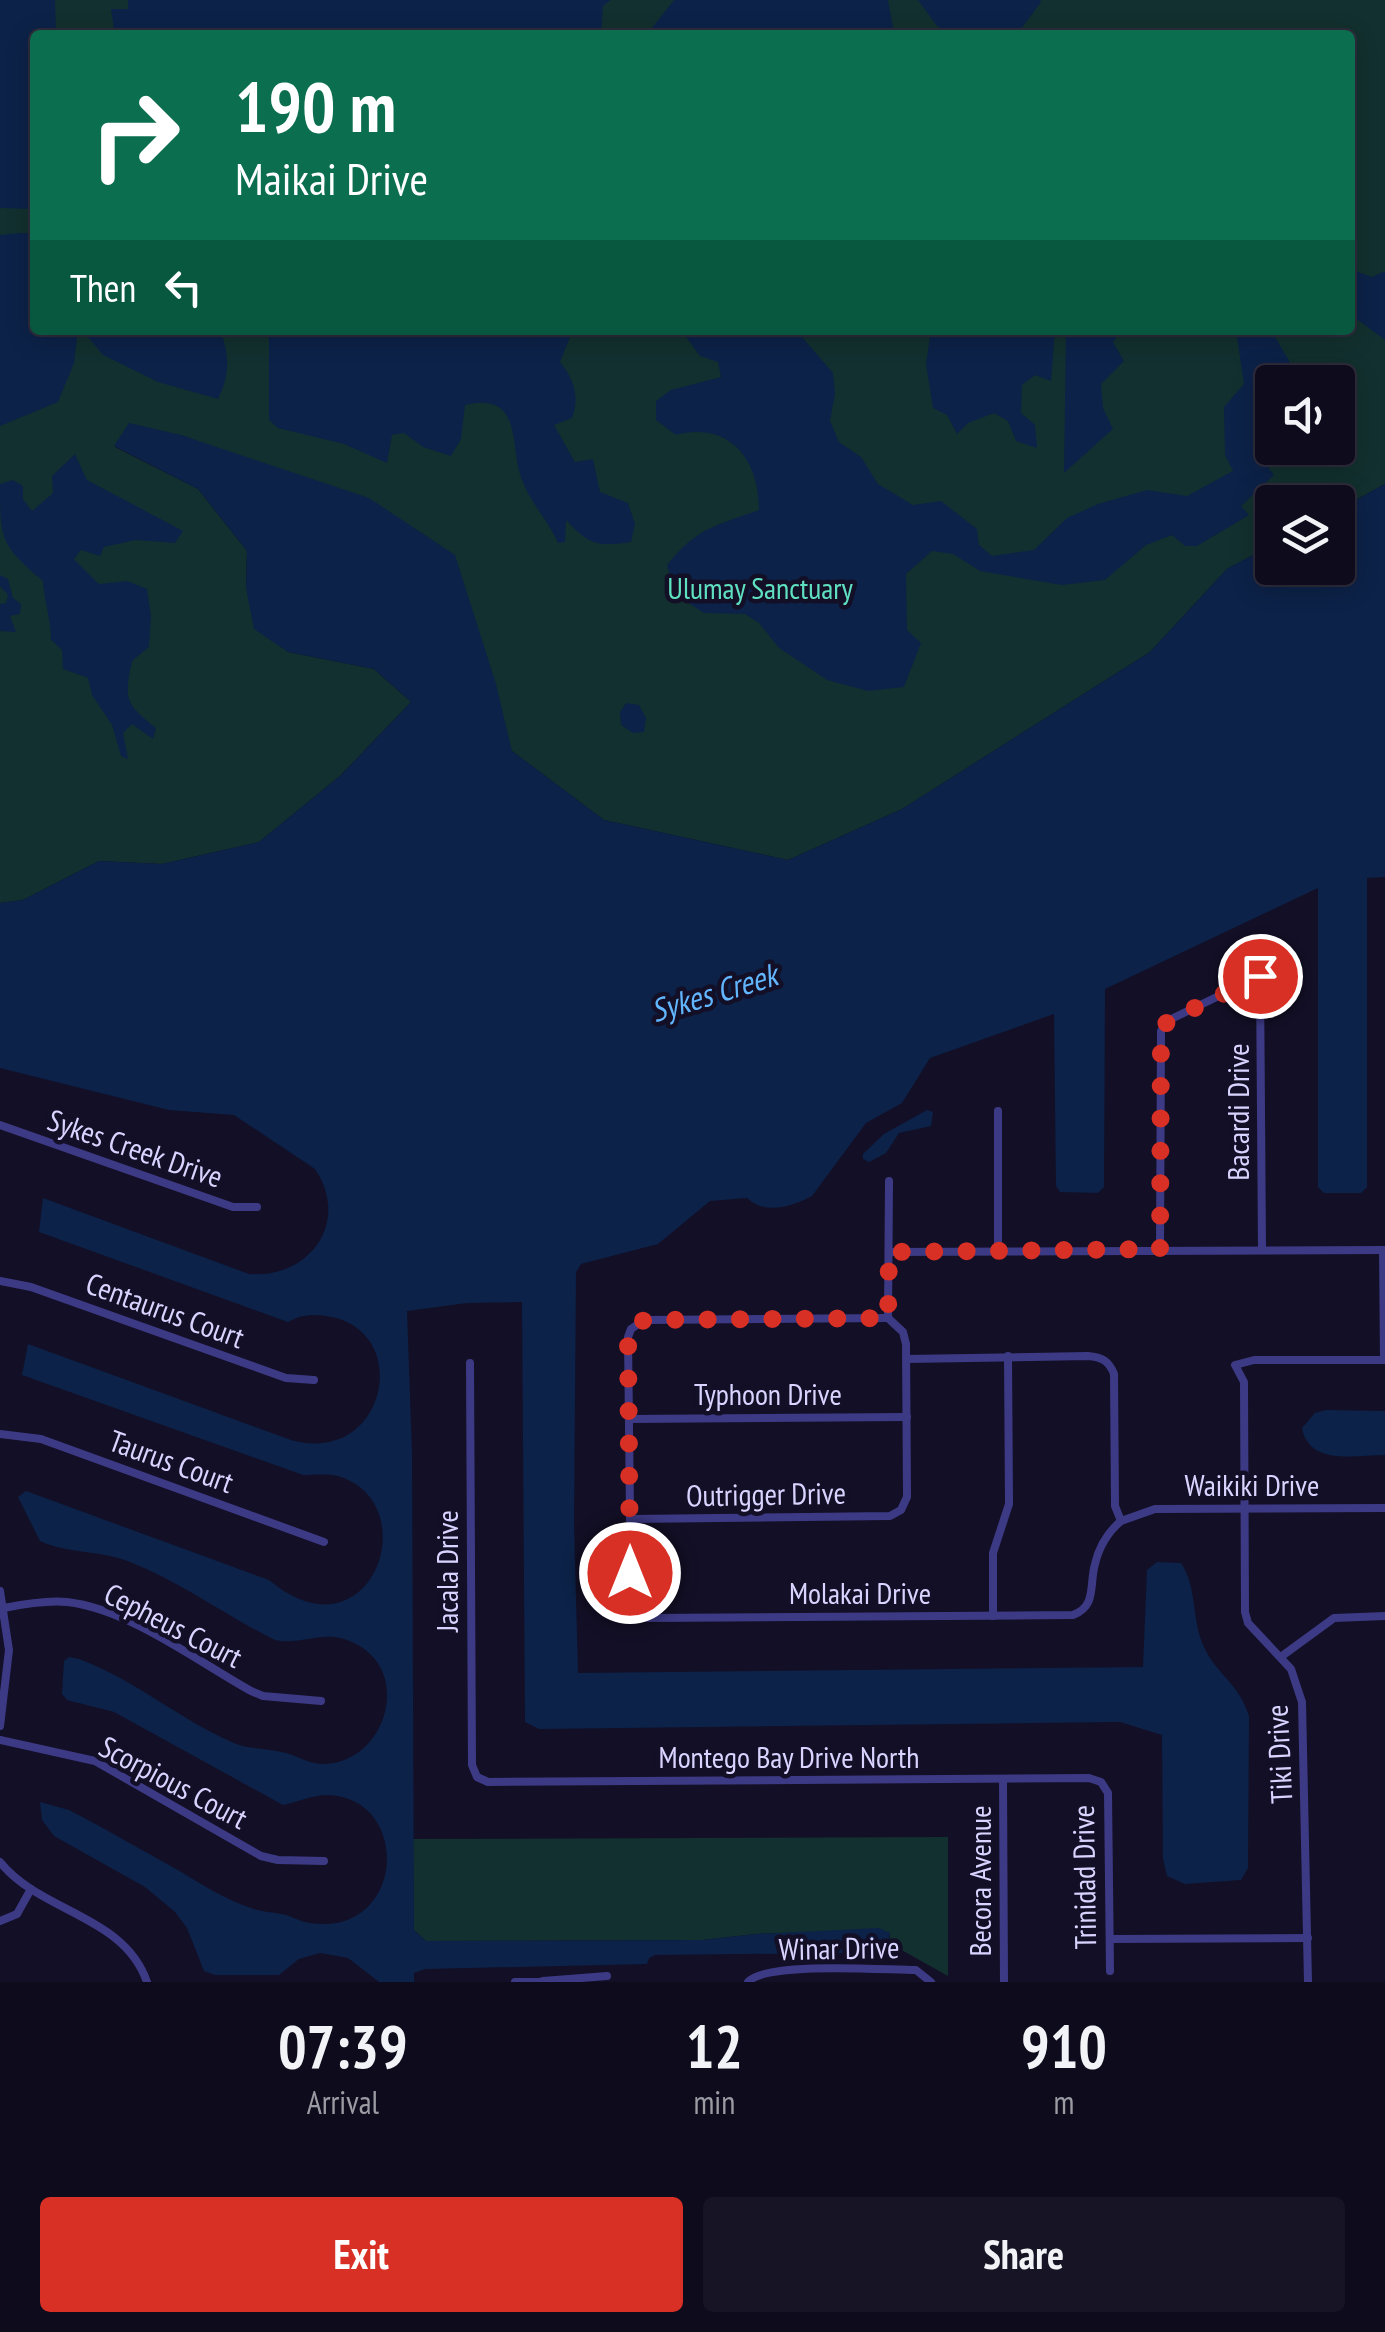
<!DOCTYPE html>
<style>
:root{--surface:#0e0b1c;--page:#171425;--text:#f1f3f6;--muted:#9b9ba3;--line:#2e2b3b;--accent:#d93025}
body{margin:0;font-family:"PT Sans Narrow",sans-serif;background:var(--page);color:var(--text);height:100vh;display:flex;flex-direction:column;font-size:38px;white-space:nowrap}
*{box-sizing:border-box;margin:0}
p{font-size:32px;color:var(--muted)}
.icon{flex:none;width:55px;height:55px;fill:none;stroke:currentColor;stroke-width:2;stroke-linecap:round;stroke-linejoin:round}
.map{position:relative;height:1982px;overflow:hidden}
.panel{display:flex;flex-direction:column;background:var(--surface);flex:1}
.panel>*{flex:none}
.banner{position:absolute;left:30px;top:30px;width:1325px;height:305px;border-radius:10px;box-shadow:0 5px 25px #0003,0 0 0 2px var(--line);background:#0b6e4f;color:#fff;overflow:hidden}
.controls{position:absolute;left:1255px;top:365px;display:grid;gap:20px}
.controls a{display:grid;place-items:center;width:100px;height:100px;border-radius:10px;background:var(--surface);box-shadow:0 5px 25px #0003,0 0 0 2px var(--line);font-size:50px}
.pin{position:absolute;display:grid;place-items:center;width:85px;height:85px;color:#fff;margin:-42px;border:5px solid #fff;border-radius:50%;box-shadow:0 2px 10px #0007}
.me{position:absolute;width:110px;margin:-55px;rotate:0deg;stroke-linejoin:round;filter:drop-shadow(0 0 8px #0008)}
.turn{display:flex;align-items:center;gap:35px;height:210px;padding:0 40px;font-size:45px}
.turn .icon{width:130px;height:130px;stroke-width:2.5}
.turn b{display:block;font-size:70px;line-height:85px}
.then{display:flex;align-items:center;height:95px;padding:0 40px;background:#0003;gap:20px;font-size:38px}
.eta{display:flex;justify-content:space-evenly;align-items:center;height:170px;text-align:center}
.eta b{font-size:60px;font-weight:800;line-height:70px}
.button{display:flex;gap:20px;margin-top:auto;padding:20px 40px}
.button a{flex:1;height:115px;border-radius:10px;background:var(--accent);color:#fff;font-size:40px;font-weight:800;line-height:115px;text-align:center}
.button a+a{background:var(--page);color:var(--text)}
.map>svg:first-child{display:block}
.green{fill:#12302f;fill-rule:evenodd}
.water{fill:#0c2248}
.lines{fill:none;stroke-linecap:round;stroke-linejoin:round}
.minor{stroke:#3d3a85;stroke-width:8}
.route{stroke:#d93025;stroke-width:18;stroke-dasharray:0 32.4}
.labels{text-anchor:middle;stroke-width:9;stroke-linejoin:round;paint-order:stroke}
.park-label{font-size:30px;fill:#5fe0c0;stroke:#130f26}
.street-label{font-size:30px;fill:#d9d4ff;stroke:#130f26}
.water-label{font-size:32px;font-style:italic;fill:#62b6ff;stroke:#130f26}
</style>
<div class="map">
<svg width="1385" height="1982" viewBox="0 0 1385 1982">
<rect width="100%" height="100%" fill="#130f26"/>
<g class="green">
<path d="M0,0H1385V484L1338,510V502H1272V545L1227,569L1150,652L902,809L788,860L604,820L512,751L248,460L181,435L115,447L198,489L247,551L246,588L288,652L374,669L411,702L340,776L259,842L162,864L99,861L23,900L0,903ZM35,35H1350V330H35ZM1272,382H1338V448H1272Z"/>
<path d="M948,1837V1976L889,1943L890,1933L859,1930L756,1934L702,1940L426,1941L414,1930L413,1839Z"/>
</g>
<g class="water">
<path d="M0,0H55L56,35H35V209L0,208Z"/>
<path d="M128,0H611L603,6L601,35H115L111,9H128Z"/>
<path d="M674,0H888L893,28L887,35H652L651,29Z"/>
<path d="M918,0H1040L1041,2L1021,29L1007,35H955L937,26Z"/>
<path d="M21,233L35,234V330H78L74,363L58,402L0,426V235Z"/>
<path d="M1350,269L1372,277L1385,271V340L1350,314Z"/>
<path d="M82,330H209L223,338C230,361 228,379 218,399L158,382L103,355Z"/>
<path d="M269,330H512L532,338L536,330H573L560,362C574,379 580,397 572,418L554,425L575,462L593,459L600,492L628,503L635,524L631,542C598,547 589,545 566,520L565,542L558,543C548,520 531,504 522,480C509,447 524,391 465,405L461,439L451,456L423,447L404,433L392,435L387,463L344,444L278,428L269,420Z"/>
<path d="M681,330H796L833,373L835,394L830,421L839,442L861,457L878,484L913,505L941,501L977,529L979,545L992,556L1034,550L1067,518L1098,504L1147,490L1187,496L1233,471L1225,455L1224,407L1244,384L1236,330H1271L1292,366L1288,382H1272V392L1262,398L1264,429L1272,432L1274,448L1269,469L1274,475L1241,506L1249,515L1197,546H1185L1172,535L1146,545L1105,580L1062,585L980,571L953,554L932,551L906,574L907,630L921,643L904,687L868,691L827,680L779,648L759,623L745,614L704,613L675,594L667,565C696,528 717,525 759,510C759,460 730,421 676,435L656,420V401L671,390L721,377L718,362L700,356Z"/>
<path d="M931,330H1055L1051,381L1035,375L1022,385L1021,413L1035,425L1037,448L1016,441L1008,421L994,413L968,423L957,434L947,415L933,408L926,364Z"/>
<path d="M1066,330H1133L1131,336L1118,335L1113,342L1124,361L1101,384L1103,408L1113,429L1064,473Z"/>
<path d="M129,423L181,435L369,498L455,555L496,684L512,751L604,820L788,860L902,809L1150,652L1227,569L1272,545V568H1338V510L1385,484V877L1367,878V1187L1361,1193H1324L1318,1187V888L1105,989L1104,1187L1098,1193L1060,1192L1056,1186L1054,1014L930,1058L902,1103L866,1123L812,1196C792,1207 764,1215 747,1198L710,1201L658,1244L581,1264L576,1272L574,1523L578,1673L1143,1667L1147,1570L1157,1562L1181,1563C1198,1588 1191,1622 1205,1649C1219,1677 1238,1682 1249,1716L1248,1868L1241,1880L1185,1884L1167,1876L1163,1859L1162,1735L1120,1722L539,1729L525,1722L522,1302L467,1303L407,1311L412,1452L414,1930L426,1941L702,1940L756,1934L879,1928L890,1933L886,1949L847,1953L655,1955L649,1958L647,1964L425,1969L414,1973V1982H379L348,1958L320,1953L299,1959L279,1975H215L204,1971L187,1928L175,1912L145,1887L54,1836L42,1820L40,1802L69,1810C108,1830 145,1852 183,1873C204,1886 227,1900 251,1908C261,1912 271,1912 281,1914C289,1915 299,1921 309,1923C406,1938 413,1797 327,1795C313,1795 297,1802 283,1805L114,1712L67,1700L62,1694L64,1661L69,1657L79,1659C134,1679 180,1720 234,1743C251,1750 269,1748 286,1753C299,1757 308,1763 322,1764C384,1765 414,1674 356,1644C324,1627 305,1646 275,1640C226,1616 181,1582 130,1562C101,1550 68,1554 40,1541L18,1497L26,1491L269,1580C369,1664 427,1507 341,1477C330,1473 315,1475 303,1475L22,1375L28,1344L291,1440C387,1467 415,1328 326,1316C311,1314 301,1315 288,1322L39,1232L43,1198L249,1274C309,1279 351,1222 315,1169L234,1115L169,1110L0,1068V903L23,900L99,861L162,864L259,842L340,776L411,702L374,669L288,652L254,629L246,588L247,551L198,489L114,446Z"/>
<path d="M75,454L87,480L183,531L175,543L136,540L104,547L100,556L81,550L74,559L99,584L127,581L147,589L151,616L149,647L132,661C124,700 125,703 156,728L153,739L132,724L123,733L128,759L121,756L112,725L92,695L88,678L63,669L62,650L51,640C51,618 44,602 43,581C0,545 0,539 0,484L13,480L23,486V499L32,511L53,493L52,476Z"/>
<path d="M0,575L8,579L13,598L21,604L20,614L10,616L16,632L0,631V604L6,603L8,595L0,586Z"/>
<path d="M626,703L639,705L646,718L644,732L633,733L621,725L620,712Z"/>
<path d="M927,1110L933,1112L931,1126L899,1133L886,1153L869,1162L863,1159V1154L884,1134Z"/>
<path d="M1326,1410L1385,1411V1455C1355,1455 1309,1466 1302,1428L1315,1413Z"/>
</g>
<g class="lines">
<g class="minor">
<path d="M998,1111V1250"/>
<path d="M0,1125L233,1207H257"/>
<path d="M1160,1249L1161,1031L1167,1021L1260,976L1262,1249"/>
<path d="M1383,1250L1384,1360"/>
<path d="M889,1252L1385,1250"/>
<path d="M0,1281L31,1287L286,1378L314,1380"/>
<path d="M888,1318L644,1320L631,1329L628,1337L631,1600L637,1613L648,1618L1073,1615C1097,1606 1089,1585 1095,1564C1099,1547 1108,1532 1121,1521L1115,1506L1114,1374C1109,1361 1102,1357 1088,1356L906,1359"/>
<path d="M470,1363L472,1765L477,1777L488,1782L1089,1778L1101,1782L1108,1793L1110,1971"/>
<path d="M629,1419L907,1417"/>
<path d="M0,1434L41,1439L324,1542"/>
<path d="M630,1519L890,1516L901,1510L907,1497L906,1344L903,1332L888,1318L889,1181"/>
<path d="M1121,1521L1155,1509L1385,1508"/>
<path d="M0,1591L9,1650L0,1726"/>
<path d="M4,1608C24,1604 46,1600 67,1602C129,1609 197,1661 251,1691L263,1696L321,1701"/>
<path d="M993,1616V1553L1009,1504L1008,1356"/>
<path d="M1282,1656L1334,1618L1385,1616"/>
<path d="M0,1740L95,1761L261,1856L278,1860L324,1861"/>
<path d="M1003,1779L1004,1982"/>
<path d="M0,1862C41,1913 124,1915 147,1982"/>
<path d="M0,1921L17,1914L31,1889"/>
<path d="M1110,1939L1308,1938"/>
<path d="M543,1981L607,1976"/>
<path d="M515,1982H543"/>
<path d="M748,1982C766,1961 884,1970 916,1970L931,1982"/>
<path d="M1308,1982L1302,1702L1291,1669L1248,1623L1245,1612L1244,1382L1235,1365L1254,1360H1385"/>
</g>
</g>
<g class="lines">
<path class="route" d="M630,1573L628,1337L631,1329L644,1320L888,1318L889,1252L1160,1249L1161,1030L1168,1021L1260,976"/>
</g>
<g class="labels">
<g class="park-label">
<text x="760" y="599">Ulumay Sanctuary</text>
</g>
<g class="street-label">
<text transform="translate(1239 1112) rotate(-90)" y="10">Bacardi Drive</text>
<text transform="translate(135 1149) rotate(19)" y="10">Sykes Creek Drive</text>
<text transform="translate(165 1311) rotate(20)" y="10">Centaurus Court</text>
<text x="768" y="1405">Typhoon Drive</text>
<text transform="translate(171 1462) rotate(20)" y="10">Taurus Court</text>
<text x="1252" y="1496">Waikiki Drive</text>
<text transform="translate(766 1495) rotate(-1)" y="10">Outrigger Drive</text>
<text transform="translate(448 1571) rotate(-90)" y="10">Jacala Drive</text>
<text x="860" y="1604">Molakai Drive</text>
<text transform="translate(173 1626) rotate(27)" y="10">Cepheus Court</text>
<text transform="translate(1280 1754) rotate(-93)" y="10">Tiki Drive</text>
<text x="789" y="1768">Montego Bay Drive North</text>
<text transform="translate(173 1783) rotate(28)" y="10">Scorpious Court</text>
<text transform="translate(1085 1877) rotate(-91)" y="10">Trinidad Drive</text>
<text transform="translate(981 1881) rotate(-90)" y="10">Becora Avenue</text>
<text transform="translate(839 1949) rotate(-1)" y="10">Winar Drive</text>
</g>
<g class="water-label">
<text transform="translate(714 993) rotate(-17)" y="11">Sykes Creek</text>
</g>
</g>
</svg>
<div class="controls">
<a><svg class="icon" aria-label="sound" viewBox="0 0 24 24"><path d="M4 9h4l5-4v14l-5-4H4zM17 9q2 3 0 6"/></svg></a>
<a><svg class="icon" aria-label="layers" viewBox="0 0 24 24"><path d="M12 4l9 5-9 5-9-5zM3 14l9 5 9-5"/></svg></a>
</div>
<div class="pin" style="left:1260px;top:976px;background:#d93025"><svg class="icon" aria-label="arrive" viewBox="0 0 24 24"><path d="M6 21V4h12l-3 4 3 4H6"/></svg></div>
<svg class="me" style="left:630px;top:1573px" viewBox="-20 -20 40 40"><circle r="17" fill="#d93025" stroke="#fff" stroke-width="3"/><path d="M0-11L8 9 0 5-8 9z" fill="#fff"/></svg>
<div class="banner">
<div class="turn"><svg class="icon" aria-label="right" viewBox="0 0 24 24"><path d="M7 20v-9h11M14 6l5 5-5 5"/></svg><div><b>190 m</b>Maikai Drive</div></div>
<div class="then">Then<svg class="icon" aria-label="left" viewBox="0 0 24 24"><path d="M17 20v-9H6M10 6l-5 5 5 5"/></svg></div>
</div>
</div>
<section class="panel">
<div class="eta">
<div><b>07:39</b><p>Arrival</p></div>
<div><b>12</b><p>min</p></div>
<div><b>910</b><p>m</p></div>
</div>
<div class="button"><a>Exit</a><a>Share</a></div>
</section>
